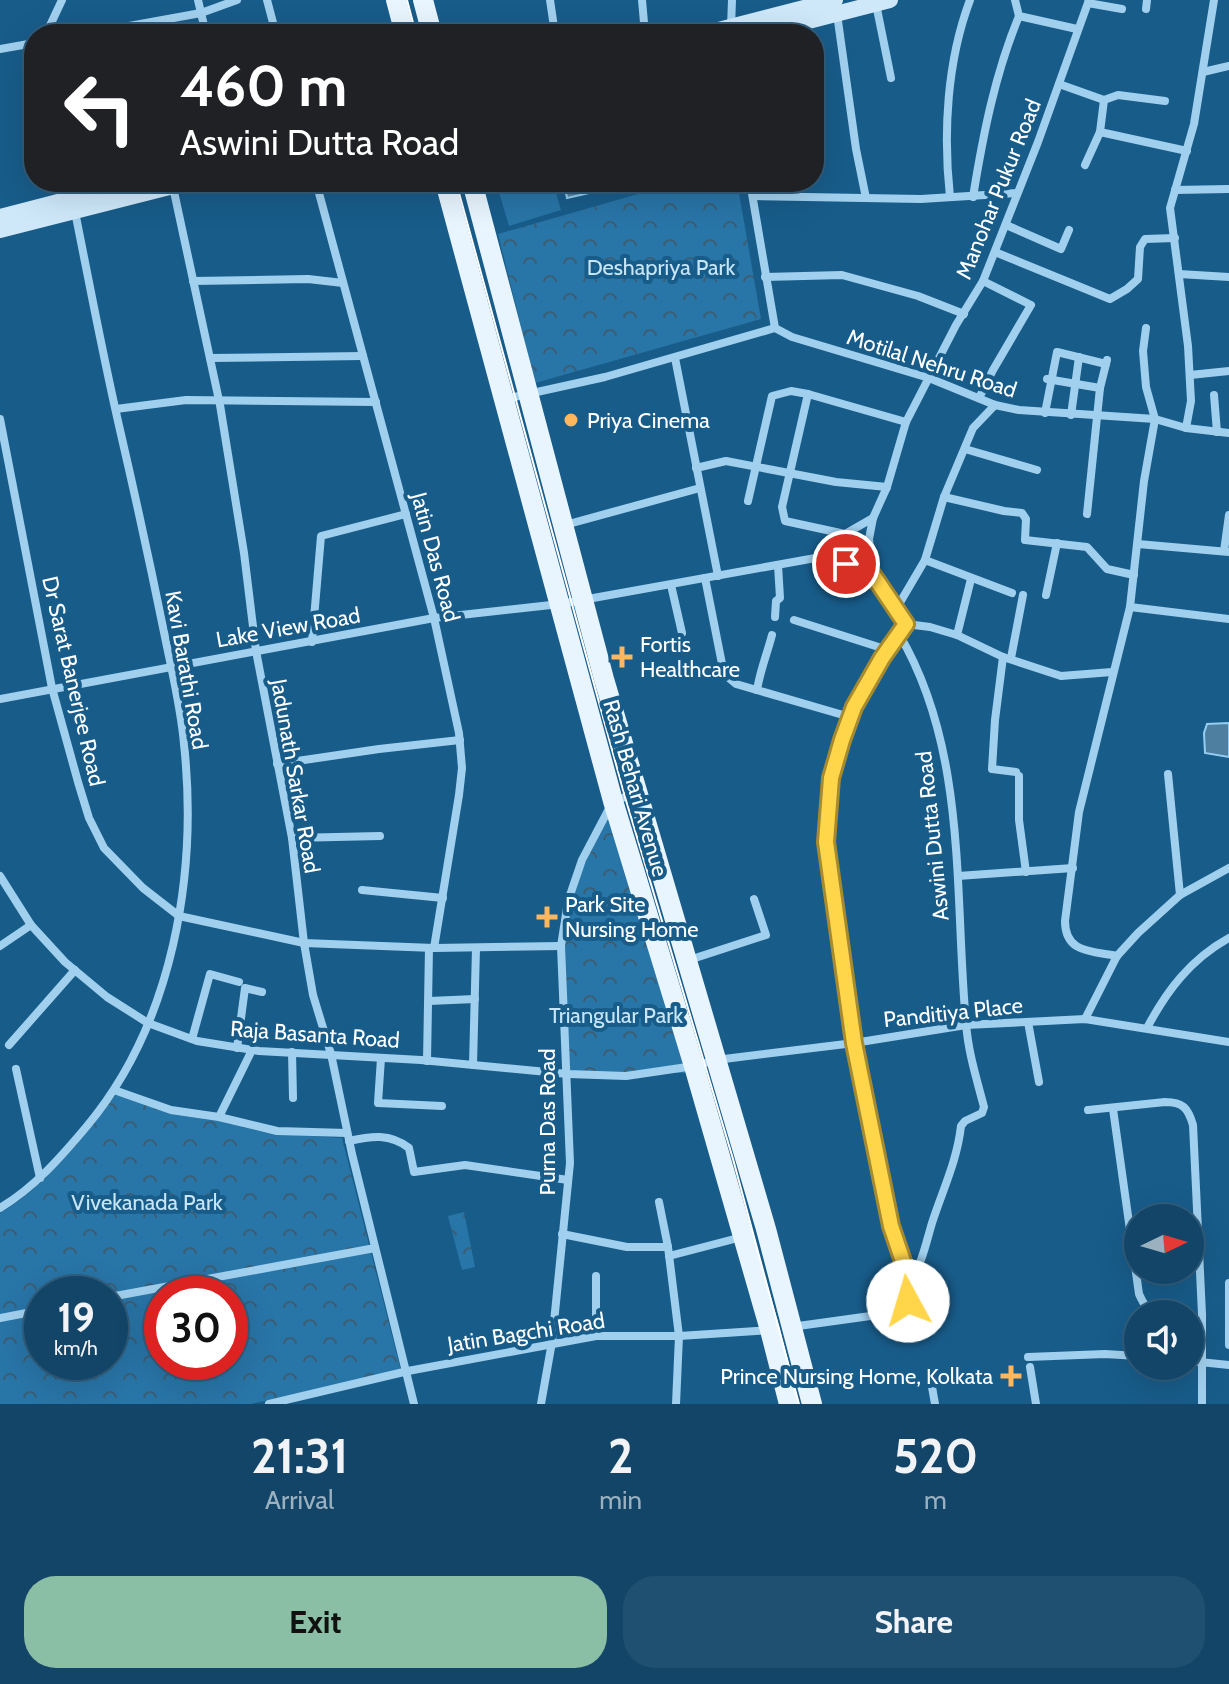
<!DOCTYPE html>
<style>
:root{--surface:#124568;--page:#1f4f71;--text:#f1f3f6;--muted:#9cb1c0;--line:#315d7c;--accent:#8abfa5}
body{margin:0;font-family:Cabin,sans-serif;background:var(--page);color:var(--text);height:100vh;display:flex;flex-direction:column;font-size:30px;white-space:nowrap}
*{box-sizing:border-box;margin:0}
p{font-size:26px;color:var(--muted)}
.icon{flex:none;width:44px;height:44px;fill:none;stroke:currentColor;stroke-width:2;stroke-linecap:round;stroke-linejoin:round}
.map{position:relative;height:1404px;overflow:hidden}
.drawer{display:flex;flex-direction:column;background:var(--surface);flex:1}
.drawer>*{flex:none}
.banner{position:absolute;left:24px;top:24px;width:800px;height:168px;border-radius:32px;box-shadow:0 8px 32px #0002,0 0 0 2px var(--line);background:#202124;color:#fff;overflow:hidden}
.needle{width:52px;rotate:85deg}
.buttons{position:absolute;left:1124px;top:1204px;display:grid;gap:16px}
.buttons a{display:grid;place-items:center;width:80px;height:80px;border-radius:50%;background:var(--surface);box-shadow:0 8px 32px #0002,0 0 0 2px var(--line);font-size:40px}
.speed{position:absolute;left:24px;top:1276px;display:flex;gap:16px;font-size:40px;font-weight:700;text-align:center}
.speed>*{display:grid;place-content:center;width:104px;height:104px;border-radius:50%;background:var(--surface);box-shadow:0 8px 32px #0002,0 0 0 2px var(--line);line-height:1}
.speed small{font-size:20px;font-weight:400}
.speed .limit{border:12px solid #d22;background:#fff;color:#111}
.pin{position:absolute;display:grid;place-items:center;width:68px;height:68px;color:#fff;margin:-34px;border:4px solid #fff;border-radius:50%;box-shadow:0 2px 8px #0007}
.me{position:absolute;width:88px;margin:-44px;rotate:354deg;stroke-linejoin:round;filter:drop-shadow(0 0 6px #0008)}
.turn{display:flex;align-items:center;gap:28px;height:168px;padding:0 24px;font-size:36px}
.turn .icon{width:104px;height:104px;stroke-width:2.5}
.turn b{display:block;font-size:56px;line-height:68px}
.eta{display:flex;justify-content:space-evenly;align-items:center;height:136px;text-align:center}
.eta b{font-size:48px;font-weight:700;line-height:56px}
.button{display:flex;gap:16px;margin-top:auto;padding:16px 24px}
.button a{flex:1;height:92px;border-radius:32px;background:var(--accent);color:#111;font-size:32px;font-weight:700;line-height:92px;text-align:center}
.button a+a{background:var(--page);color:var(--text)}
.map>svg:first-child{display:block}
.park{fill:url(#park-crowns);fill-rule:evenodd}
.pitch{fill:#2875a7}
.water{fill:#4e7fa0;stroke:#94cdf0;stroke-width:2}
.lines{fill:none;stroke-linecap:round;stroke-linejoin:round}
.minor{stroke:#a1d0ee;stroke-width:8}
.secondary{stroke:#cee8fa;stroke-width:16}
.primary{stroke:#e8f5ff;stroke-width:20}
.tram{stroke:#fff;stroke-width:2}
.route-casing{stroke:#a68a30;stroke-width:20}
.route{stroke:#ffd54a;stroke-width:14}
.poi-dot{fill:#ffb75e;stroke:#185c8a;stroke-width:3}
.labels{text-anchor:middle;stroke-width:8;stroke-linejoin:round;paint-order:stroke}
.street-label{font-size:22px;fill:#fff;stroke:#185c8a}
.park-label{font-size:22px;fill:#c7e6fa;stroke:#185c8a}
.poi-label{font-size:22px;fill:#fff;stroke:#185c8a;text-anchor:start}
</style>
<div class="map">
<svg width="1229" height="1404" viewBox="0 0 1229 1404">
<defs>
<pattern id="park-crowns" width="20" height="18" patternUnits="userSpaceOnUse" patternTransform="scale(2)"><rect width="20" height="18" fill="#2875a7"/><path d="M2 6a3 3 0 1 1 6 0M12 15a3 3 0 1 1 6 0" fill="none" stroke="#3c5e75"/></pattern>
</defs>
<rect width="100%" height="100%" fill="#185c8a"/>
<g class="park">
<path d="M680,182H737L761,319L535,383L498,234Z"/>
<path d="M611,812L687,1073H570C566,1018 556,955 571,901C580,869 596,841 611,812Z"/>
<path d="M116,1095L219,1117L280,1134L342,1138L401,1371L251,1404H0V1213C48,1186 81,1137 116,1095ZM42,1294H110V1362H42ZM162,1294H230V1362H162Z"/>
<path d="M464,1212L475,1267L462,1270L448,1216Z"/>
</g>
<path class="pitch" d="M496,182H553L561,210L509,226Z"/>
<g class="water">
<path d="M564,182H610L611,188L567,198Z"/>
<path d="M1229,723V757L1205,753L1204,733L1207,724Z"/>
</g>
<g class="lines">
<g class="minor">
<path d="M198,0L206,34"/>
<path d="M267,0L276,34"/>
<path d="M550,0L555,34"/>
<path d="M642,0L645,34"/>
<path d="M1015,0L1019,16L1077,29"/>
<path d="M1088,3L1122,9"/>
<path d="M876,4L891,78"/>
<path d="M1146,9L1147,0"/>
<path d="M837,14L856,149L866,198"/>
<path d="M731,27L732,0"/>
<path d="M46,34L62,0"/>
<path d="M85,34L201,13L237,0"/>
<path d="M0,49L34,43"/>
<path d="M1203,72L1229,66"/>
<path d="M1059,84L1104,100L1100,132L1187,151"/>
<path d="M1104,100L1118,95L1165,101"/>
<path d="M1085,165L1100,132"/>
<path d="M316,182L434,618L459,733L462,768L459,795L434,948"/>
<path d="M750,182L775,328L792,337L929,378L995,405L1019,410L1155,419L1186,428L1229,433"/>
<path d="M173,187L220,405L244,553L256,651L292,838L304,943L313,995L331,1054L352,1154L414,1404"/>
<path d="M1175,190L1229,189"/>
<path d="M753,196L921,199L1017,193"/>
<path d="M950,197C943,133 947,61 970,0"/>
<path d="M973,197C983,135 995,74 1019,16"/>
<path d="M1006,225L1061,249L1069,230"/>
<path d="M995,252L1110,299L1127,289L1138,279L1140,247L1145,239L1175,238"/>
<path d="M1179,274L1229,277"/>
<path d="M765,277L842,275L918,296L964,314"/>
<path d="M193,281L308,279L343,283"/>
<path d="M210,358L363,356"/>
<path d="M675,358L718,576"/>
<path d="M1190,375L1229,371"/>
<path d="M1047,379L1100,388"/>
<path d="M808,394L906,422"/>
<path d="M1214,395L1217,432"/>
<path d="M979,398L993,370L1031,305L983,281"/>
<path d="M505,399L605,377L775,328"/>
<path d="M116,409L186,400L376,402"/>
<path d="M1045,413L1057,352L1106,364"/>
<path d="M1071,415L1079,357"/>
<path d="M0,419L52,688L78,782L89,818L104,848L143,888L179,916L304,943L434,948L561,946"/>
<path d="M1186,428L1191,401L1188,346L1170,208L1194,124L1214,0"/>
<path d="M965,449L1037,470"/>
<path d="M696,468L726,461L836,482L887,487"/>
<path d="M944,497L1004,511L1022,513L1026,519L1025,540L1087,547L1107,569L1134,575"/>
<path d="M748,501L772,396L791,391L808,394L782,507L785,521L845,534"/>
<path d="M1087,514L1100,388L1107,360"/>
<path d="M565,525L700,488"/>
<path d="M1138,544L1229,552"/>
<path d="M1224,551L1229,515"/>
<path d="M821,557L845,534L873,518"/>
<path d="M925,560L1012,593"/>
<path d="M873,575L869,539L873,518L887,487L906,422L956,325L983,281L1038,142L1089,0"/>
<path d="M705,578L724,674L736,684L850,717"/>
<path d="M671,585L682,633"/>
<path d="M1046,595L1057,543"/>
<path d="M1130,607L1229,619"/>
<path d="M895,611L925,560L944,497L973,428L995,405"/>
<path d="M775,617L776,601L780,598L778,565"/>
<path d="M794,620L888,650"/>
<path d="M906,624L930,627L957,635L1003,657L1061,676L1112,672"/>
<path d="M957,635L971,579"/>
<path d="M312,642L321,536L406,514"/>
<path d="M1003,657L995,720L992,769L1016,772"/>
<path d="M1011,658L1023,595"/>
<path d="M757,690C760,671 767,654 772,635"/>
<path d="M0,699L434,618L560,604L821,557L873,575L906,624L899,634C968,751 954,894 966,1023C968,1052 977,1080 984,1107L982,1113L965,1121L961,1126C957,1161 943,1189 932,1223C926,1243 922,1264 910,1282"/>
<path d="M277,764L379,749L460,740"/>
<path d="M1168,774L1180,895"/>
<path d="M1019,776V820L1026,872"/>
<path d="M292,838L380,836"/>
<path d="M0,876L31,925L65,962L107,997L148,1023L197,1041L259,1051L421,1060L568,1074L626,1076L694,1066L716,1060L854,1043L966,1025L1085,1019L1229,1042"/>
<path d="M958,876L1073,868"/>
<path d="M362,890L443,898"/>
<path d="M0,946L31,925"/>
<path d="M1117,956C1091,951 1065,953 1065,921L1079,812L1130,607L1144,481L1155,419L1146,387L1143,351L1146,328"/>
<path d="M689,960L766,935L754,899"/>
<path d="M429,1001L475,999"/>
<path d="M1085,1019L1117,956L1138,933L1180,895L1229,868"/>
<path d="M1028,1022L1039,1082"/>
<path d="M1147,1028C1167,990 1191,959 1229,938"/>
<path d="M192,1039L210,974L239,982"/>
<path d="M9,1045L75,970"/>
<path d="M237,1048L245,988L262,992"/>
<path d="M292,1052L293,1098"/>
<path d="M381,1058L378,1103L442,1106"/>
<path d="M427,1061L429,948"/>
<path d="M473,1065L476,948"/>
<path d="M16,1069L40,1178"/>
<path d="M114,1090L171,1110L219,1117L277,1131L347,1133"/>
<path d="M1113,1109L1139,1294C1144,1305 1148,1313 1161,1314"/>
<path d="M1088,1110L1165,1102C1183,1102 1188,1108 1193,1125L1202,1314V1404"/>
<path d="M219,1117L252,1050"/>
<path d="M349,1141C371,1136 390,1133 409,1148L414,1172L465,1165L568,1180"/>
<path d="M659,1202L668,1247L679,1336L676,1404"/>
<path d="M0,1208C35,1187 61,1157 87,1126C173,1023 198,874 184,744C181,708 172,672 165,637C151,568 136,499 120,430C101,348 86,265 69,182"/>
<path d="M562,1234L627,1247H668"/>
<path d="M669,1256L742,1237"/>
<path d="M1229,1283V1345"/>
<path d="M110,1297L375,1248"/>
<path d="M0,1318L42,1310"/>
<path d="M791,1327L892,1313L904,1307L908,1301L910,1282L891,1226L854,1043L826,842V814L831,778L854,707L882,658L899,634"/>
<path d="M596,1336V1276"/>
<path d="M1028,1357L1105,1354L1138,1356"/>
<path d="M1190,1361L1229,1365"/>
<path d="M1030,1367L1036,1404"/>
<path d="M929,1370L935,1404"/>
<path d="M269,1404L408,1371L596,1336H679L770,1330"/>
<path d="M541,1404L552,1342L570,1163L561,946L568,901L582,860L613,801L635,794"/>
</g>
<g class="secondary">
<path d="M703,34L835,0"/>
<path d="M758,34L890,0"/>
<path d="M0,217L135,182"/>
<path d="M0,230L189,182"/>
</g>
<g class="primary">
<path d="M396,0L405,34"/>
<path d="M423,0L432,34"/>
<path d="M445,182L613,801L694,1066L770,1330L789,1404"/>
<path d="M472,182L604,679L766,1229L812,1404"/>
</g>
<g class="tram">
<path d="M407,0L416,34"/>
<path d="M456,182L625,797L733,1159L799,1404"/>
</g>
</g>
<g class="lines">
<defs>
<path id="route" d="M846,564L873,575L906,624L882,658L854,707L842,740L831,778L826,842L854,1043L891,1226L910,1282L908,1301"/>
</defs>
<use href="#route" class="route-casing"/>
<use href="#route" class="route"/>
</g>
<g class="poi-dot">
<circle cx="571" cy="420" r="8"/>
<path d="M618 645h8v8h8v8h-8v8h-8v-8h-8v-8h8z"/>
<path d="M543 905h8v8h8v8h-8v8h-8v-8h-8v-8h8z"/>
<path d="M1007 1364h8v8h8v8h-8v8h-8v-8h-8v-8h8z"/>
</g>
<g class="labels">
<g class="street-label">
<text transform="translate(998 189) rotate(-68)" y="8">Manohar Pukur Road</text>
<text transform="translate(932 363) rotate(18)" y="8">Motilal Nehru Road</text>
<text transform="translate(436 557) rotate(75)" y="8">Jatin Das Road</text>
<text transform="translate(288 627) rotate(-10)" y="8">Lake View Road</text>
<text transform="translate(187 670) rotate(80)" y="8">Kavi Barathi Road</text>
<text transform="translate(74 681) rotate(77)" y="8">Dr Sarat Banerjee Road</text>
<text transform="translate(296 776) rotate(80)" y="8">Jadunath Sarkar Road</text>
<text transform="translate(636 788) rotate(74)" y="8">Rash Behari Avenue</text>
<text transform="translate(932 836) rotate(-96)" y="8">Aswini Dutta Road</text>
<text transform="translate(953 1012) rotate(-6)" y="8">Panditiya Place</text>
<text transform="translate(315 1034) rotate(4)" y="8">Raja Basanta Road</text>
<text transform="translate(547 1122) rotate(-90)" y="8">Purna Das Road</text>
<text transform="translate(526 1332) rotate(-9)" y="8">Jatin Bagchi Road</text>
</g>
<g class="park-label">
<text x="661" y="275">Deshapriya Park</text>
<text x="616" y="1023">Triangular Park</text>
<text x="147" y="1210">Vivekanada Park</text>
</g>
<g class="poi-label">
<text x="587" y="428">Priya Cinema</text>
<text x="640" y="652">Fortis<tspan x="640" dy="25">Healthcare</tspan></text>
<text x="565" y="912">Park Site<tspan x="565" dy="25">Nursing Home</tspan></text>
<text x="993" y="1384" text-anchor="end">Prince Nursing Home, Kolkata</text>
</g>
</g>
</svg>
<div class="buttons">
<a><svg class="needle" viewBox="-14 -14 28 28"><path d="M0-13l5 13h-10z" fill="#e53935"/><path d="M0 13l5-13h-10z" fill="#9cb1c0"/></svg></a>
<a><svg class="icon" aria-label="sound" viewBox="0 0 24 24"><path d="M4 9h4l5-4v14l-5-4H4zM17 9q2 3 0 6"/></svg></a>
</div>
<div class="speed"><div>19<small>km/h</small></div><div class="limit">30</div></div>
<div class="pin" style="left:846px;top:564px;background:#d93025"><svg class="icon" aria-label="arrive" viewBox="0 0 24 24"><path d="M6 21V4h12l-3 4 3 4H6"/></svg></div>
<svg class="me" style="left:908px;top:1301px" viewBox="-20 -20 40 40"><circle r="19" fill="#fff"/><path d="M0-13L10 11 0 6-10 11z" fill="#ffd54a"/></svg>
<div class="banner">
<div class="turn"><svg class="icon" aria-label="left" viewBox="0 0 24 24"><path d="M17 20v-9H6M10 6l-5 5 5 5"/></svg><div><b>460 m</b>Aswini Dutta Road</div></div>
</div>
</div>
<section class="drawer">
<div class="eta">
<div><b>21:31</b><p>Arrival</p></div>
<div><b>2</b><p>min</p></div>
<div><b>520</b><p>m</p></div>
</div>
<div class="button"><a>Exit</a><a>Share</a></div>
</section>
